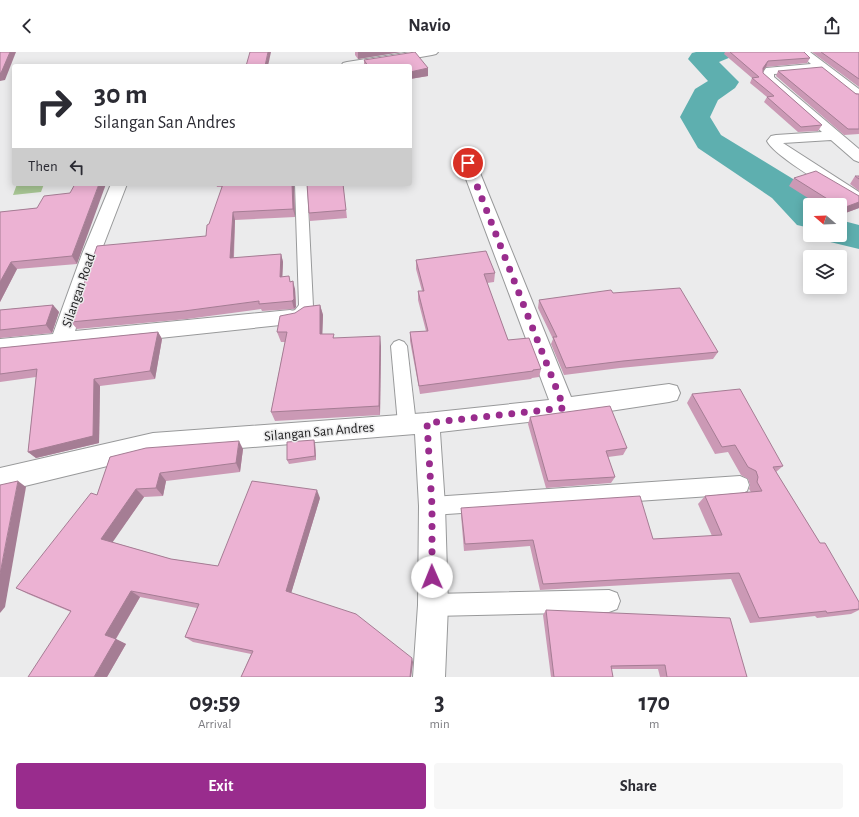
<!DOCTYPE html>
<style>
:root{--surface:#fff;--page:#f7f7f7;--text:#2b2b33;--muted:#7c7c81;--accent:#992c8d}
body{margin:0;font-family:"Alegreya Sans",sans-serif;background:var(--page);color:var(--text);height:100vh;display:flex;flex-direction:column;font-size:15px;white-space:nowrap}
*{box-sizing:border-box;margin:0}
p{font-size:13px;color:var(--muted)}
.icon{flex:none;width:22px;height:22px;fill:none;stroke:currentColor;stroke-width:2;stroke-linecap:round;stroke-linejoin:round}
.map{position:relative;height:625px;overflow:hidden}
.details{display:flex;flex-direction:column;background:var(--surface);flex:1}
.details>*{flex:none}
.guide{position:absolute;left:12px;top:12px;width:400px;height:122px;border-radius:4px;box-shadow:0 2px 10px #0003;background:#fff;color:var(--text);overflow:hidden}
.needle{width:26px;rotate:289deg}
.fabs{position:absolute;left:803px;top:146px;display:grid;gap:8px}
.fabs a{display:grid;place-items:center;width:44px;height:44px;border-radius:4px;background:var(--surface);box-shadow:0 2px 10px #0003;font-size:20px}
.pin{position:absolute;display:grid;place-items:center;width:34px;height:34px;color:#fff;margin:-17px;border:2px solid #fff;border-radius:50%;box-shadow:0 1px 4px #0007}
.me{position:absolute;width:44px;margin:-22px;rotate:359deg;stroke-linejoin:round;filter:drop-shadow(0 0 3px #0008)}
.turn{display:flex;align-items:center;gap:14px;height:84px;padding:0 16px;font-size:18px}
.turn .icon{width:52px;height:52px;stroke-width:2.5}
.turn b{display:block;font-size:28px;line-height:34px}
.then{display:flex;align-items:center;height:38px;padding:0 16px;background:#0003;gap:8px;font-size:15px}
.eta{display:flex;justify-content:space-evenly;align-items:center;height:68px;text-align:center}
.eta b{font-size:24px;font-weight:700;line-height:28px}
.primary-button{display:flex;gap:8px;margin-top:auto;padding:8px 16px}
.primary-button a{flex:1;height:46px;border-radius:4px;background:var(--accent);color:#fff;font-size:16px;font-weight:700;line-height:46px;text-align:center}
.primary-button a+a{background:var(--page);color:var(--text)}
header{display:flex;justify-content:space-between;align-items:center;height:52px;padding:0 16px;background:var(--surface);font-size:18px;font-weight:700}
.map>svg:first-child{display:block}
.green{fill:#a8c694}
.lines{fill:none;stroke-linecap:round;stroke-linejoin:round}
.river{fill:#5eafaf;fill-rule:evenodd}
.lane-casing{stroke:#98999a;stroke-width:2}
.street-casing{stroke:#98999a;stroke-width:2}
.lane{fill:#fff;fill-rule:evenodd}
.street{fill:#fff;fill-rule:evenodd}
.wall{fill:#cb99b5}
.shaded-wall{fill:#a57d94}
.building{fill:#ecb2d3;stroke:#a57d94}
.route{stroke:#992c8d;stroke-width:7;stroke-dasharray:0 12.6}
.labels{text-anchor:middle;stroke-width:3;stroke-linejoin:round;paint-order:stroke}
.street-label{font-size:14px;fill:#202021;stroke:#ebebec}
</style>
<header><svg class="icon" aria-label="back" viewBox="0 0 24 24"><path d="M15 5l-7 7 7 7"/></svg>Navio<svg class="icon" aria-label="share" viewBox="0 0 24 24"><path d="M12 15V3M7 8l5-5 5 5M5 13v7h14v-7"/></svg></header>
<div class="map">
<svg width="859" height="625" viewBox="0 0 859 625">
<rect width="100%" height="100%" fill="#ebebec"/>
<path class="green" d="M17,132H44L41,140L13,143Z"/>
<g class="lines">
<g class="river">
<path d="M696,0H735L731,5L719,10L739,30L735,36L718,48L710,65L721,83L798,130L820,153H810V176L797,173L772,146L698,96L680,65L695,37L708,29L688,7L692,1Z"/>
<path d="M840,168L859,173V197L826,189L822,183H840Z"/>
</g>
<defs>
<g id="lane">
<path d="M295,132H307L313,254C307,265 298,273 285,269L283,265L285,261L295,258L299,253Z"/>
<path d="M399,288L404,290L407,294L416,372L413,377L407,379L401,377L398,372L391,294L394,290Z"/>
<path d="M740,424L747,427L749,433L747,439L740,442L432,463L425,460L422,454L425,448L432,445Z"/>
<path d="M609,538L617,541L620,549L617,557L609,560L433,564L425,561L422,553L425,545L433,542Z"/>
</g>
<g id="street">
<path d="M411,0H438L436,2L432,3L369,14H341L343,11L347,10Z"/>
<path d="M797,0H810L859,37V47L854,46L820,19L774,22V25L859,97V110L854,108L831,88L783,91L859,140V152L853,150C835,139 775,105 767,89L771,84L776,83L822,80L762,26V22L766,16L811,12Z"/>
<path d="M468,106L473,108L476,111L571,345L669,332L677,334L680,341L677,348L669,350L564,366L440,380L445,454L448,553L445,625H413L418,553L419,454L415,382L153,403L0,440V416L153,381L427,361L549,348L460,111L463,108Z"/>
<path d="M111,132H127L100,202L75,279L290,258L297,260L300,265L297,270L290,272L0,303V287L53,282L82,202Z"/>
</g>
</defs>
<use href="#lane" class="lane-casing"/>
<use href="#street" class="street-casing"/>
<use href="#lane" class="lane"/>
<use href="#street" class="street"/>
</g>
<g class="wall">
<path d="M355,0H401L358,7L355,3Z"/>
<path d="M725,0H804L810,6L807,11L766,15L763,18V21L822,73L818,79L798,80L764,50L767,45L750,31L752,26L724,2Z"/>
<path d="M812,0H859V35Z"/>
<path d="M364,8L428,16V24L410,27V14H364Z"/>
<path d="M778,19L859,42V82L844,83L776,24Z"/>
<path d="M855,124H859V139L850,132Z"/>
<path d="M794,126L859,144V156L840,163V153H819L789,134Z"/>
<path d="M216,132H294L295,165L235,168L234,206L281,202L283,210L282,225L291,230L295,237L296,255L294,257L262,259L261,257L187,267L77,277L71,270L206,184L222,135H217Z"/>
<path d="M343,132L347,166L310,169L309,161Z"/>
<path d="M70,141L77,212L17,217L0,250V160L37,156Z"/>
<path d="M416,208L495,221L494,230L487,231L508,288L541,317L539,325L532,326L531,327L420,342L410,289V280L426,279L418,248V239H422L416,217Z"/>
<path d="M613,241L718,300L713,307L620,316L564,323L551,292L553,287L538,256L539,248Z"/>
<path d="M53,253L59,260L52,281L0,286V258Z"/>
<path d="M320,253L323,263L322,282L335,286L381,294L380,363L275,369L271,360L285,290H281L277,280L295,261Z"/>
<path d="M158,280L162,287L155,327L100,334L99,391L36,406L28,400L36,325L0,330V296Z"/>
<path d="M692,342L783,414L776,420L820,491L859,550V558L851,562L817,566L815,564L750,571L731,527L540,538L530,494L464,499L461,463V456L653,487L712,484L698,452L705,444L751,440L749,437L750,433L748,427L741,423L728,400L715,402L687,351Z"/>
<path d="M530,365L627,396L623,403L608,405L615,425L611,431L546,436L528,372Z"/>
<path d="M315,391L316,408L289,412L287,408Z"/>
<path d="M243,397L240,420L166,429L163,444L144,445L112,490L171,507L218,514L320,446L291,541L413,610L411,625H241L251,602L193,590L185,585L197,556L140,545L116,587L126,592L107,625L71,560L28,542L16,536L97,443L110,405Z"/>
<path d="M546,558L747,625H660L658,617H611L613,625H551L543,563Z"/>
</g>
<g class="shaded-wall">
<path d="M10,0H16L5,28L0,29V21Z"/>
<path d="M268,0H271L268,14H265Z"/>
<path d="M358,0H401L358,7Z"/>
<path d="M768,9L766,15L761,21L763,16Z"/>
<path d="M428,16V24L410,27V20Z"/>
<path d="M99,132H106L77,212L72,204Z"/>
<path d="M292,132H294L295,165L293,157Z"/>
<path d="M859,150V156L840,163V160L843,156Z"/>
<path d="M233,160L235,168L233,214L230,206Z"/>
<path d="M281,202L283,210L282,233L280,225Z"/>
<path d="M11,210L17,217L0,250V230Z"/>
<path d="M293,229L295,237L296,255L294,257L292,249Z"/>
<path d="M53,253L59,260L52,281L46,273Z"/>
<path d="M320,253L323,263L322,292L320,282Z"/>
<path d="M158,280L162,287L155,327L150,319Z"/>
<path d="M380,284L381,294L380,363L379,354Z"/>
<path d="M94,327L100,334L99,391L36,406L28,400Z"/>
<path d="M314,388L315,391L316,408L315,404Z"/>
<path d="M239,389L243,397L240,420L236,411Z"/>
<path d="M160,421L166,429L163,444L156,436Z"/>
<path d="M18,429L26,435L5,555L0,561V522Z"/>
<path d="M136,437L144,445L110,494L101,487Z"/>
<path d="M317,438L320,446L290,545L286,539Z"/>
<path d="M131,539L140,545L115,588L105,583Z"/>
<path d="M116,587L126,592L107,625H94Z"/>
<path d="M412,606L413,610L411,625H410Z"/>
</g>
<g class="building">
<path d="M0,0H10L1,21H0Z"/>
<path d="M250,0H268L265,14H246Z"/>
<path d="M415,0L428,16L410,20V14H368L364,8Z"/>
<path d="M730,0H804L810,6L768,9L763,16V21L822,73L801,75L767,45L774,44L752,26L759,25Z"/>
<path d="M821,0H859V27Z"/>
<path d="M822,15L856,42H859V77H848L778,19Z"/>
<path d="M816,119L859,144V150L843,156L840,155V153H837L794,126Z"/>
<path d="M855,124H859V127Z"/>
<path d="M75,132H99L72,204L11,210L0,230V160L37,156L44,144L70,141Z"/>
<path d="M223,132H292L293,157L233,160L230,206L281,202L280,225L289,224L290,230L293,229L294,247L292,249L259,252V249L184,259L71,270L97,194L206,184L207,173L209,172Z"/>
<path d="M307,132H343L346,158L309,161Z"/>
<path d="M486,199L495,221L484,222L508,288L529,286L541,317L533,318V319L419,334L410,280L428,279L418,239H424L416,208Z"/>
<path d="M680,236L718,300L623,309L566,316L553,285H557L539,248L611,238L613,241Z"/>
<path d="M53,253L46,273L0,278V258Z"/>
<path d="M320,253V282H334L333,286L380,284L379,354L271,360L287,280H277L280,264L295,261L304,255Z"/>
<path d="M158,280L150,319L94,327L93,384L28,400L37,317L0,322V296Z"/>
<path d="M740,337L783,414L773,415L820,491H825L859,550V557L827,561L826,559L759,566L739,521L543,532L533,488L465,492L461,456L640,444L653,487L722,483L705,444L762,439L757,430L758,425L756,419L748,415L735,393L722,395L692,342Z"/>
<path d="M610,354L627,396L606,399L615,425L548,429L530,365Z"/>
<path d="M314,388L315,404L287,408V390Z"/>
<path d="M239,389L236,411L160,421L156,436L136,437L101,487L171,507L218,514L252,429L317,438L286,539L356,562L412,606L410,625H241L253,599L185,585L199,552L131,539L105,583L116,587L94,625H28L71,559L16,536L91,441L97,443L110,405L146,396Z"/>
<path d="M18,429L7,485L0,522V433Z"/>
<path d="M546,558L730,566L747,625H667L665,613L611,614L613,625H554Z"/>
</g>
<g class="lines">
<path class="route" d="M432,525V454L427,371L564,356L468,111"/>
</g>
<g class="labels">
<g class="street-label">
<text transform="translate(78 238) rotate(-71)" y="5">Silangan Road</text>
<text transform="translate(319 379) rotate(-5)" y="5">Silangan San Andres</text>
</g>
</g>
</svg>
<div class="fabs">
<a><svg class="needle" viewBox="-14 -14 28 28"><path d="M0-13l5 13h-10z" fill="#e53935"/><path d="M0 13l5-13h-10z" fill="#7c7c81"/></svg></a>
<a><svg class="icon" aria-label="layers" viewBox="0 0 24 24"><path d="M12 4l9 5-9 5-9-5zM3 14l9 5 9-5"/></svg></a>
</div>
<div class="pin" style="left:468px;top:111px;background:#d93025"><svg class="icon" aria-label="arrive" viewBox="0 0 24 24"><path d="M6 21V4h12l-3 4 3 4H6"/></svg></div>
<svg class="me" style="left:432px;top:525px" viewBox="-20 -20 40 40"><circle r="19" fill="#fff"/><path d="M0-13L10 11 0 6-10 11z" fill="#992c8d"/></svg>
<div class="guide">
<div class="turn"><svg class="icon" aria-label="right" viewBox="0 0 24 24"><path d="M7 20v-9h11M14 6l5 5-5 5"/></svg><div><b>30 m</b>Silangan San Andres</div></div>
<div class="then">Then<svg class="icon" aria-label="left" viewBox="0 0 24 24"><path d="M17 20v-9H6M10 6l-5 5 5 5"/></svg></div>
</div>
</div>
<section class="details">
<div class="eta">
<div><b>09:59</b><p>Arrival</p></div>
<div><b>3</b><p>min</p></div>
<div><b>170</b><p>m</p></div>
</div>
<div class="primary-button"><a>Exit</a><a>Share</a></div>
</section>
